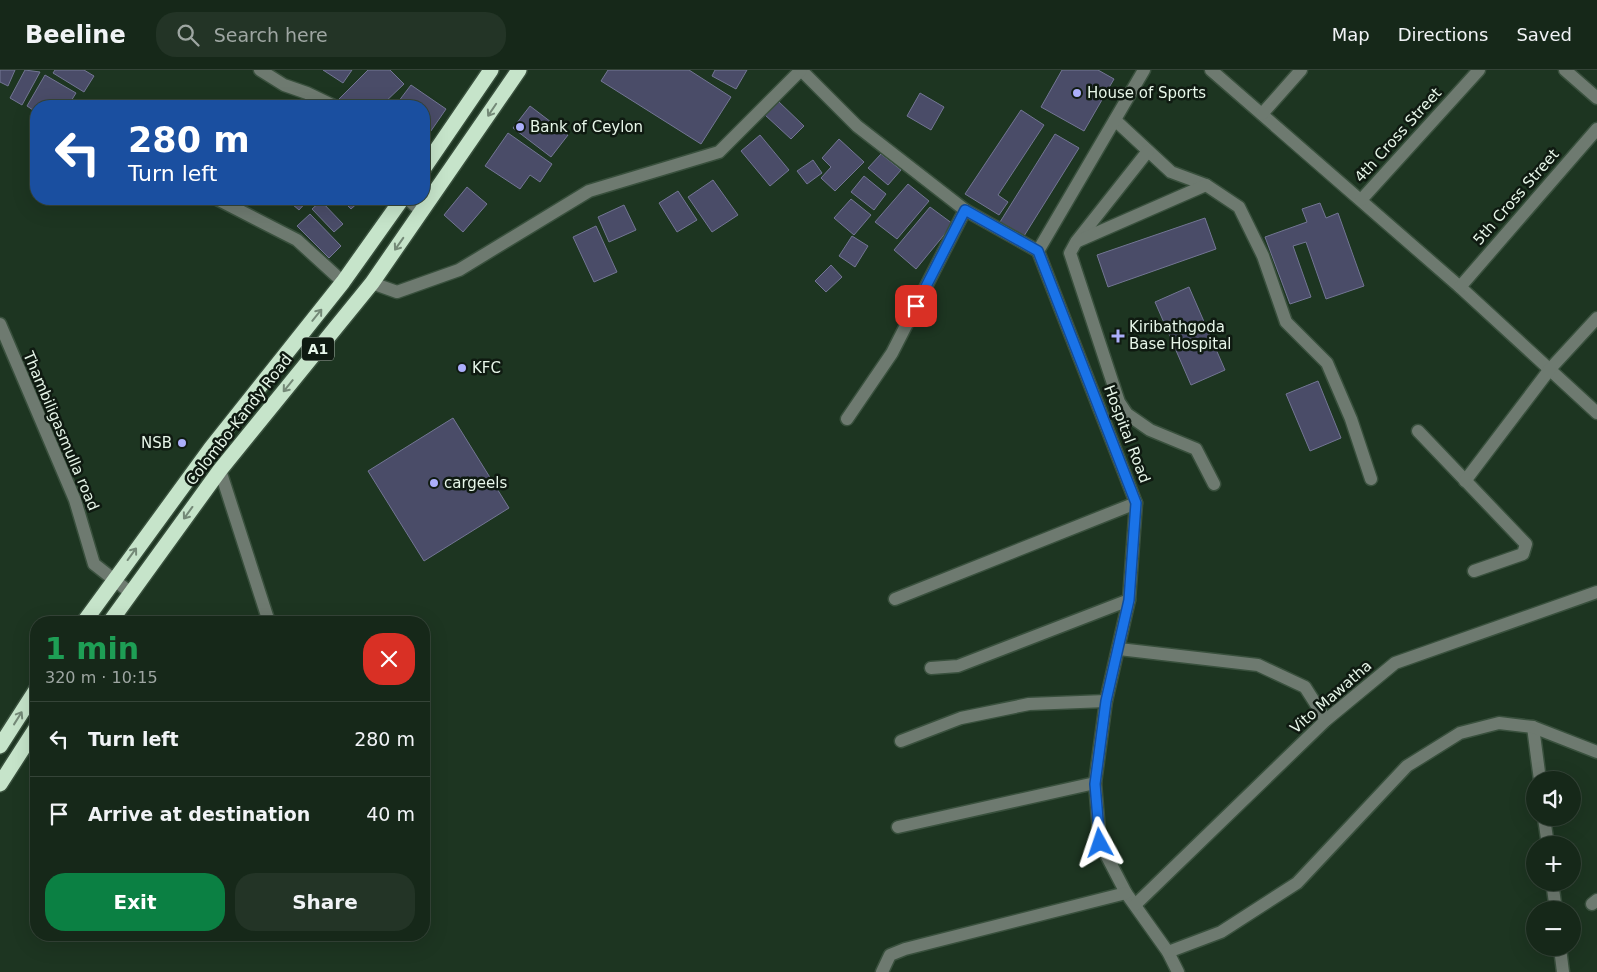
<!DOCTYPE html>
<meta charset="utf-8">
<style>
:root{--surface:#162819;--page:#233426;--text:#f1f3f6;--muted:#9ea6a2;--line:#354438;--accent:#0b8043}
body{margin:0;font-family:"DejaVu Sans",sans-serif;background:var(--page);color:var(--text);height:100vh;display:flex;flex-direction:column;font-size:19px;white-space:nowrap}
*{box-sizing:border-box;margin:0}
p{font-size:16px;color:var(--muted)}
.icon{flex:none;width:28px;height:28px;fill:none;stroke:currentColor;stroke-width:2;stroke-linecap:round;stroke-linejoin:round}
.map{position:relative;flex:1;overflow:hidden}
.panel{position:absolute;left:30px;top:546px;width:400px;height:325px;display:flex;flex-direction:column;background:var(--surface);border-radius:20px;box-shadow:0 5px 20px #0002,0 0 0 1px var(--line)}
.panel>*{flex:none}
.guide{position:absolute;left:30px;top:30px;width:400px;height:105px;border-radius:20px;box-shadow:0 5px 20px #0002,0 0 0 1px var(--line);background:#1a4fa0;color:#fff;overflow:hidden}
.controls{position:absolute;left:1526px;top:701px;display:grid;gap:10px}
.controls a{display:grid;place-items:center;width:55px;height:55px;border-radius:50%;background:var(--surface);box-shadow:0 5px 20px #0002,0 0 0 1px var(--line);font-size:25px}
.pin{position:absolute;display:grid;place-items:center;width:42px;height:42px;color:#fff;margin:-21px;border-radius:10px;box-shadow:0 2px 8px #0006}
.me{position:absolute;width:55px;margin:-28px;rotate:355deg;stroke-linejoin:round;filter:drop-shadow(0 0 4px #0008)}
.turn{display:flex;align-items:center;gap:18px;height:105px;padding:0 15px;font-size:22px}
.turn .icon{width:65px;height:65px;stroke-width:2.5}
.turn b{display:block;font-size:35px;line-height:42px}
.round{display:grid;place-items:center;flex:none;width:52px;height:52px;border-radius:20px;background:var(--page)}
.overview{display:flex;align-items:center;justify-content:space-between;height:85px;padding:0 15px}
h1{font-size:30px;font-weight:700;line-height:38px;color:#1e9e55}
.primary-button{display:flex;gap:10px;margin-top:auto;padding:10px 15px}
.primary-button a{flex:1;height:58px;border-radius:20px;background:var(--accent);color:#fff;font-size:20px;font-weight:700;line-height:58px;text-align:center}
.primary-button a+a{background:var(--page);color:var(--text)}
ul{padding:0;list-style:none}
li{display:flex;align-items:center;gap:15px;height:75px;padding:0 15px;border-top:1px solid var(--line)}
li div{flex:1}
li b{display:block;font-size:19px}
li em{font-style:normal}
header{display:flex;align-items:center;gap:30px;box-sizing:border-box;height:70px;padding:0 25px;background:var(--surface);border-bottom:1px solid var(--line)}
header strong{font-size:24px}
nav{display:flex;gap:28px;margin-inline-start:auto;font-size:18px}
.search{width:350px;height:45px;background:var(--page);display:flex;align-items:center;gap:12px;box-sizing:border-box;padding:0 18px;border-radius:20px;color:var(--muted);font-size:19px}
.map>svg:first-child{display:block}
.building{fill:#4a4c68;stroke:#737694}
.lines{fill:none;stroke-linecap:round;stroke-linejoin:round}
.minor-casing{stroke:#39503d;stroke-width:15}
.highway-casing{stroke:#39503d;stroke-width:18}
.minor{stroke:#6e7a70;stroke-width:12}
.highway{stroke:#c6e4ca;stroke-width:15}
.oneway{stroke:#748977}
.route-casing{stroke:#114b97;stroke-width:12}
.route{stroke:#1a73e8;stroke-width:9}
.poi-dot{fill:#acaffb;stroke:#0f1a11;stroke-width:2}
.labels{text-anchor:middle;stroke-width:5;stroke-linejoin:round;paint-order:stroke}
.shield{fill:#0f1a11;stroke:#a6b4a8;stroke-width:1}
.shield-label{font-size:14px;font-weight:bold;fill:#e7f6e9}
.poi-label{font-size:15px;fill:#e7f6e9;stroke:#0f1a11;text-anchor:start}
.street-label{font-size:15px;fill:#e7f6e9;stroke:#0f1a11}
</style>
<header>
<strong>Beeline</strong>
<div class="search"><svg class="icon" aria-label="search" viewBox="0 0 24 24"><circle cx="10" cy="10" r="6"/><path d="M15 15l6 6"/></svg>Search here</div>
<nav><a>Map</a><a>Directions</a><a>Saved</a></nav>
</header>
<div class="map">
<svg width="1597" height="902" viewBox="0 0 1597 902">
<rect width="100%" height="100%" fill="#1d3521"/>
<g class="building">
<path d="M0,0H15L8,16L0,12Z"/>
<path d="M25,0L40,2L22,35L10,28Z"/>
<path d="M55,0H84L94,6L84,22L53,3Z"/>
<path d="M323,0H352L343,13Z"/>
<path d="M368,0H390L404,14L381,36H342L337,31Z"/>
<path d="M608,0H689L731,27L701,74L601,11Z"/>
<path d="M715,0H747L736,19L712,6Z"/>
<path d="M1062,0H1098L1114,9L1084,61L1041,37Z"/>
<path d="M45,5L76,23L68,36H36V42L27,36Z"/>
<path d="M411,15L446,39L424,71V36H395Z"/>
<path d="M920,23L944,37L931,60L907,46Z"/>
<path d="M778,31L804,56L791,69L765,45Z"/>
<path d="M530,36L568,65L551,87L513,58Z"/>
<path d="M1021,40L1044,55L998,125L1008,132L999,145L965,124Z"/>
<path d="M508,63L552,94L540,112L530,105L520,119L485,96Z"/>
<path d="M1055,64L1079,78L1024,166L1000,152Z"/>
<path d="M760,65L789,100L770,116L741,81Z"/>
<path d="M839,69L864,92L835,121L821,108L831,97L822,88Z"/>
<path d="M881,84L901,100L888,115L868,98Z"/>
<path d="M813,90L822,103L807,114L797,101Z"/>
<path d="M864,106L886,124L874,140L851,122Z"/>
<path d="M713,110L738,145L712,162L688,127Z"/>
<path d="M908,114L929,131L897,169L875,152Z"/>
<path d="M467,117L487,134L463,162L444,145Z"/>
<path d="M678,121L697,150L677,162L659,133Z"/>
<path d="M286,129H309L299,140Z"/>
<path d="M341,129H362L351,139Z"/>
<path d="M851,129L871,145L854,165L834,148Z"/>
<path d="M321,131L343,154L334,162L312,139Z"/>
<path d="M1320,133L1326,148L1338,143L1364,216L1326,229L1306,172L1293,176L1311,227L1290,234L1265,167L1307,152L1302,139Z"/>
<path d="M624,135L636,160L609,172L598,147Z"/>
<path d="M930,137L953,154L916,199L894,180Z"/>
<path d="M310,144L341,176L329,188L297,156Z"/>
<path d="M1205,148L1216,179L1108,217L1097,185Z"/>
<path d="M596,156L617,202L594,212L573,167Z"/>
<path d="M852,166L868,176L855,197L839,186Z"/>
<path d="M831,195L842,207L826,222L815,211Z"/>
<path d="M1189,217L1225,300L1191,315L1155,232Z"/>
<path d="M1318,311L1341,368L1310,381L1286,324Z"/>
<path d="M453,348L509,438L424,491L368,401Z"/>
</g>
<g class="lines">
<defs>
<g id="minor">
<path d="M260,0L284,15L307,23L334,36"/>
<path d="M801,0L857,56L965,140L1038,181L1136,433L1129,530L1106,631L1095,713L1100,773L1126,823L1168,882L1178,902"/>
<path d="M1211,0L1460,217L1597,343"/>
<path d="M1565,0L1597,28"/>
<path d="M1262,44L1301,0"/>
<path d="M1115,50L1171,102L1206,115L1239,137L1263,186L1286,252L1327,293L1351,349L1371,409"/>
<path d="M1148,81L1076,172L1070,183L1119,332L1127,344L1150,360L1196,379L1214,414"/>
<path d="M217,129L297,170L343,212"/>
<path d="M408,129L422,142"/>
<path d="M1361,130L1479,0"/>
<path d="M1078,171L1206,115"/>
<path d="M1038,181L1144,0"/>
<path d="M372,213L397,222L459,200L589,121L719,82L801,0"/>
<path d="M1460,217L1597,59"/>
<path d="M0,254L75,430L94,494L131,523"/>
<path d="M847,349L892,283L965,140"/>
<path d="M1418,361L1526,474L1523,484L1474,501"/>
<path d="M220,400L269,552"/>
<path d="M1465,411L1550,299L1597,248"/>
<path d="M895,529L1136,433"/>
<path d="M1119,579L1258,595L1305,617L1326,650"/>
<path d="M931,598L958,596L1129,530"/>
<path d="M1533,657L1540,710"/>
<path d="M901,671L961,648L1029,634L1106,631"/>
<path d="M1544,748L1548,775"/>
<path d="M898,757L1095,713"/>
<path d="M1552,812L1556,840"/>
<path d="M1592,834L1597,830"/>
<path d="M1135,835L1326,650L1395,593L1597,522"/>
<path d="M1560,878L1563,902"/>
<path d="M1168,882L1221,862L1297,813L1407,696L1460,663L1499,653L1533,657L1597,682"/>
<path d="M882,902L890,885L905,879L1126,823"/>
</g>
<g id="highway">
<path d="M424,98L491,0"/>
<path d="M84,552L211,378L343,212L402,129"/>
<path d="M110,552L220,400L372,213L519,0"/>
<path d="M0,676L36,620"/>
<path d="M0,714L36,658"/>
</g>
</defs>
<use href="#minor" class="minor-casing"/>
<use href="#highway" class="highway-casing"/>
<use href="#minor" class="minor"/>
<use href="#highway" class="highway"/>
</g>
<defs><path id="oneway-shaft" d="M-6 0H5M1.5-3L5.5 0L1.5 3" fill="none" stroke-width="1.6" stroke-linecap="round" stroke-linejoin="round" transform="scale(1.25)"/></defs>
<g class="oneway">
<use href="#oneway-shaft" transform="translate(492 40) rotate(124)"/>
<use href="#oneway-shaft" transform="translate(399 174) rotate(125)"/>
<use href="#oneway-shaft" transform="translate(317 245) rotate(-51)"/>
<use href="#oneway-shaft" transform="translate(288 316) rotate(129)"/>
<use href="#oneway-shaft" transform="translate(188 443) rotate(126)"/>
<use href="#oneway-shaft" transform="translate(132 484) rotate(-54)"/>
<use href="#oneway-shaft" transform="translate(18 648) rotate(-58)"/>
</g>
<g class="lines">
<defs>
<path id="route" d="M916,236L965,140L1038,181L1136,433L1129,530L1106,631L1095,714L1100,773"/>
</defs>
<use href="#route" class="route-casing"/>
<use href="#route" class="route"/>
</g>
<g class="poi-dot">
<circle cx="1077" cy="23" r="5"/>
<circle cx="520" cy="57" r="5"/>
<path d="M1115.5 258.5h5v5h5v5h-5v5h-5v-5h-5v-5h5z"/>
<circle cx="462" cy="298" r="5"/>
<circle cx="182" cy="373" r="5"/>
<circle cx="434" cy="413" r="5"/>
</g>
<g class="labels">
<rect class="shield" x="302" y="267.5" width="32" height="23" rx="4"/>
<g class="shield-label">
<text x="318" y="284">A1</text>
</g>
<g class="poi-label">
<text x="1087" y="28">House of Sports</text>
<text x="530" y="62">Bank of Ceylon</text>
<text x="1129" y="262">Kiribathgoda<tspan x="1129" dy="17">Base Hospital</tspan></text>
<text x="472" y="303">KFC</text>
<text x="172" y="378" text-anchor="end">NSB</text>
<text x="444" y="418">cargeels</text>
</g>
<g class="street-label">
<text transform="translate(1398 65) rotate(-48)" y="5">4th Cross Street</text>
<text transform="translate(1516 127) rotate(-49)" y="5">5th Cross Street</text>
<text transform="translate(239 350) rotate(-52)" y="5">Colombo-Kandy Road</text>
<text transform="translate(61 361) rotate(67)" y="5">Thambiligasmulla road</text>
<text transform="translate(1127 364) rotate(69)" y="5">Hospital Road</text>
<text transform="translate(1331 627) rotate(-41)" y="5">Vito Mawatha</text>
</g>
</g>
</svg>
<div class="controls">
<a><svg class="icon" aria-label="sound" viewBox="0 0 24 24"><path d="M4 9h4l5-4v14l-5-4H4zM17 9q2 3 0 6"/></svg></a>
<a>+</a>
<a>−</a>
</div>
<div class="pin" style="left:916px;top:236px;background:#d93025"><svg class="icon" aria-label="arrive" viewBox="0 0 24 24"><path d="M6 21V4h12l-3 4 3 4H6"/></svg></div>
<svg class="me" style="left:1100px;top:773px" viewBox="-20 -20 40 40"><path d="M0-17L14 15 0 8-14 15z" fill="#1a73e8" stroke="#fff" stroke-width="4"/></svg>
<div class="guide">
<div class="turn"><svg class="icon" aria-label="left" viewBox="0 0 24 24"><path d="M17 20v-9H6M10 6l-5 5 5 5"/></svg><div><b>280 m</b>Turn left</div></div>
</div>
<section class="panel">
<div class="overview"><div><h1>1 min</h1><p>320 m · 10:15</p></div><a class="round" style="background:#d93025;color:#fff"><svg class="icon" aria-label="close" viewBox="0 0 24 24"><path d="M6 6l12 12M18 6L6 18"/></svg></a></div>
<ul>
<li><svg class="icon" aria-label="left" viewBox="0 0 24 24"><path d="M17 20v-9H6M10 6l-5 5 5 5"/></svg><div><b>Turn left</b></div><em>280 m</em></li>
<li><svg class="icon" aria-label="arrive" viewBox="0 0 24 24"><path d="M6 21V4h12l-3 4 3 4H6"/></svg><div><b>Arrive at destination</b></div><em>40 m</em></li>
</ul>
<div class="primary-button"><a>Exit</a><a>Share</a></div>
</section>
</div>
